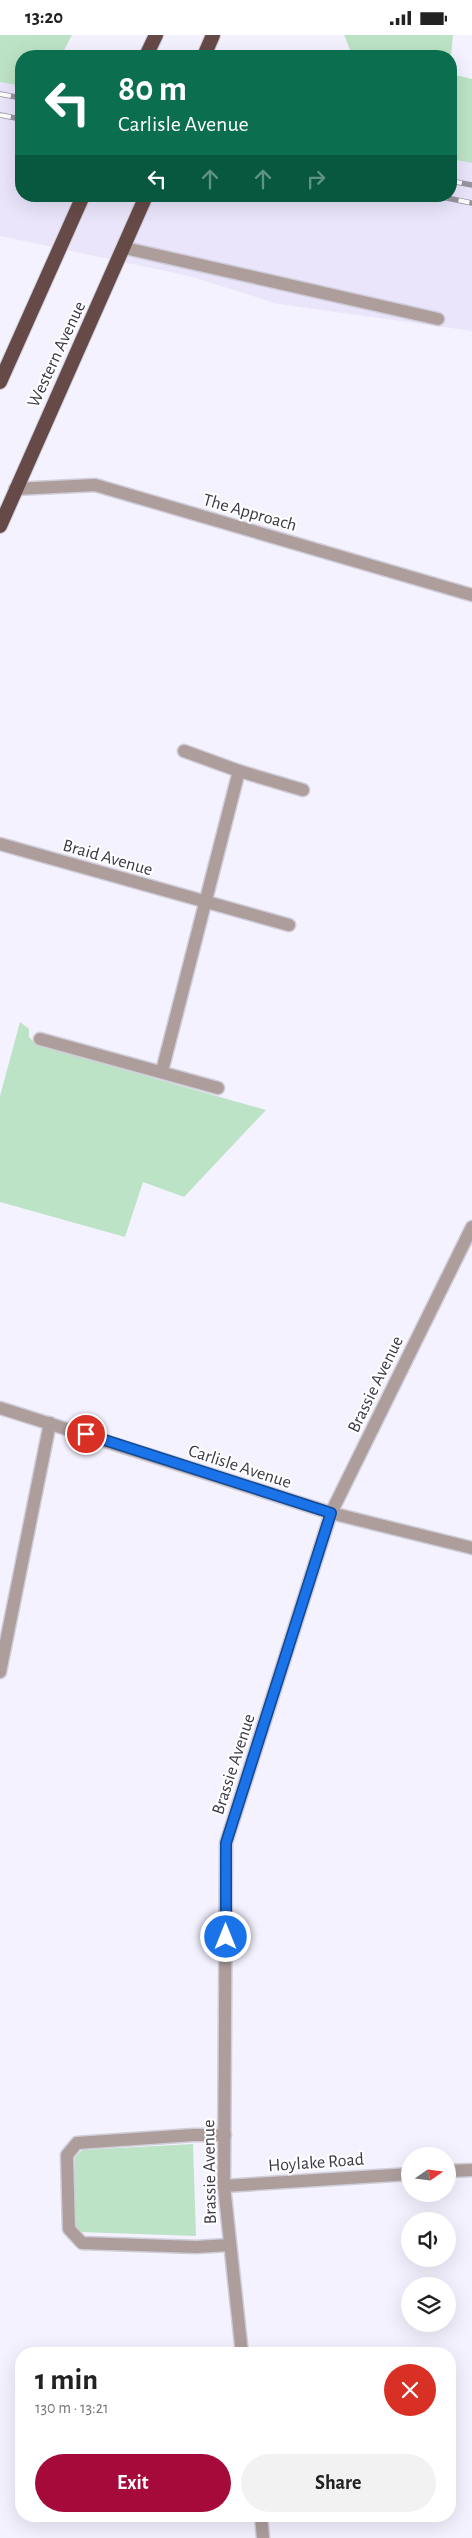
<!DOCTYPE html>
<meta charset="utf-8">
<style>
:root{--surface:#fff;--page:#f2f2f2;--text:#222;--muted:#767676;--accent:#a50a3b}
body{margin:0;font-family:"Alegreya Sans",sans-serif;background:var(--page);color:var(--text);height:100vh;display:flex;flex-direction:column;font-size:19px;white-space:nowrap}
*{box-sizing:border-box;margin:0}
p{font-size:16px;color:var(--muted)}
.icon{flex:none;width:28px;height:28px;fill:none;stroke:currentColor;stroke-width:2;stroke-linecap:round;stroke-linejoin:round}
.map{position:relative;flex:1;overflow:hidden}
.panel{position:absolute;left:15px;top:2312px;width:441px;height:175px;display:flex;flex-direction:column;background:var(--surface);border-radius:20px;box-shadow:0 5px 20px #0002}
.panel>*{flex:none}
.guide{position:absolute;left:15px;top:15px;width:442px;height:152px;border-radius:20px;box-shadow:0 5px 20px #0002;background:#0b6e4f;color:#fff;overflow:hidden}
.needle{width:32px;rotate:76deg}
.buttons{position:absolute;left:401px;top:2112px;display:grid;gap:10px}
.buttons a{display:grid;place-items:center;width:55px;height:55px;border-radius:50%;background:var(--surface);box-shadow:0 5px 20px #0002;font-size:25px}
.pin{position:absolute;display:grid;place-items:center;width:42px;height:42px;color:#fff;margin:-21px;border:2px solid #fff;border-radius:50%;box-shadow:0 1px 5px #0007}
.me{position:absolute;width:55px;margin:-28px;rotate:0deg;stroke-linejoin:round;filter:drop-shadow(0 0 4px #0008)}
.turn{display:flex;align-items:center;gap:18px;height:105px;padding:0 20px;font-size:22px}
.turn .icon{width:65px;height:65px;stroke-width:2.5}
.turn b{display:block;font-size:35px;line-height:42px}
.lanes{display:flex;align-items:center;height:48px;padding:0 20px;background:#0003;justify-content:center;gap:25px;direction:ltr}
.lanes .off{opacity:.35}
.round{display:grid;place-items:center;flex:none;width:52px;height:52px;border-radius:26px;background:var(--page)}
.headline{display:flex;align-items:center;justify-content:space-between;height:85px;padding:0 20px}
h1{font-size:30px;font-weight:700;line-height:38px}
.cta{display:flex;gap:10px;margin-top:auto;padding:10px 20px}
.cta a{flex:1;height:58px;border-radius:30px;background:var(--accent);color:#fff;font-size:20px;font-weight:700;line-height:58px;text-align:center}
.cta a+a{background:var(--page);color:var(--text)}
.status{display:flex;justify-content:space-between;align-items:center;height:35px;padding:0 25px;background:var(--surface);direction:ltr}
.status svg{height:14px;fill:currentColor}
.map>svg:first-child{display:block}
.built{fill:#eae5fb}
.green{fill:#bde3c6}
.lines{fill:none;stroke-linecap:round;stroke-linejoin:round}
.service-casing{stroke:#d0cdda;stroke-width:15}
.minor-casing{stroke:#d0cdda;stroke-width:15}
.trunk-casing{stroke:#d0cdda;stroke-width:16}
.service{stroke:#ad9e9c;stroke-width:12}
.minor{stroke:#ad9e9c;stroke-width:12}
.trunk{stroke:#664a48;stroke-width:14}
.rail-casing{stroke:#9895a1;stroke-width:5.5}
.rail{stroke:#fff;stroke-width:4;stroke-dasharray:11;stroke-linecap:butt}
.route-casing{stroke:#114b97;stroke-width:12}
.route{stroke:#1a73e8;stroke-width:9}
.labels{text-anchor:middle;stroke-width:4;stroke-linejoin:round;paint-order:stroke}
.street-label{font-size:18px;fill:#3c3945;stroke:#fff}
</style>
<div class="status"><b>13:20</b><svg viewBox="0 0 49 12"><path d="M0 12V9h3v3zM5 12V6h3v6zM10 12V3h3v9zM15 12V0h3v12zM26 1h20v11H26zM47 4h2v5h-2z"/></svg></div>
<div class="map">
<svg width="472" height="2503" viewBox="0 0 472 2503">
<rect width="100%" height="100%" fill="#f5f2ff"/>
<path class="built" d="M0,47L21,51V161H451V124L472,128V296L278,269L189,241L0,201Z"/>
<g class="green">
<path d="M0,0H72L61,21H21V51L0,47Z"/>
<path d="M344,0H453L451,21H350L351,17Z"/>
<path d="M451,39L472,44V128L451,124Z"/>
<path d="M20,987L29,994V1002L37,1010L266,1075L184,1162L143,1147L125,1202L0,1167V1061Z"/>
<path d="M193,2109L196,2201L80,2197L75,2189V2122L82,2115Z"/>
</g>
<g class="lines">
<defs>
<g id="service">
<path d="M125,213L438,284"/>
<path d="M184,716L239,736L303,755"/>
<path d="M40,1004L218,1053"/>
<path d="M162,1036L239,736"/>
<path d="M225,2100H193L77,2108L67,2120L69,2194L82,2208L196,2212L229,2210"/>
</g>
<g id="minor">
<path d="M15,454L95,450L472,560"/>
<path d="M0,809L289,890"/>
<path d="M0,1373L331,1478L472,1513"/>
<path d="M0,1637L50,1388"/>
<path d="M448,2136L472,2135"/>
<path d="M224,2151L410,2139"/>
<path d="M242,2319L224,2151L226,1808L331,1478L472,1192"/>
<path d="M261,2481L263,2503"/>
</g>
<g id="trunk">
<path d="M146,21L156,0"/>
<path d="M204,21L213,0"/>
<path d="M0,347L83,161"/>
<path d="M0,491L146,161"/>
</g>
</defs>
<use href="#service" class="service-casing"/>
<use href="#minor" class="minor-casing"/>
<use href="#trunk" class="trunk-casing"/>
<use href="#service" class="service"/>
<use href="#minor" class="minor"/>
<use href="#trunk" class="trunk"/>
<defs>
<g id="rail">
<path d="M0,59L21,63"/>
<path d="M0,80L21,84"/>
<path d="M451,146L472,150"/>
<path d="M437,161L472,168"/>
</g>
</defs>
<use href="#rail" class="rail-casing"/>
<use href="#rail" class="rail"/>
</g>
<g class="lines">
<defs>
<path id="route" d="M86,1399L331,1478L226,1808V1902"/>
</defs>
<use href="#route" class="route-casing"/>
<use href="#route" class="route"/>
</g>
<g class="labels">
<g class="street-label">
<text transform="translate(56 319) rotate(-65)" y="6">Western Avenue</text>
<text transform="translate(250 477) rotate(16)" y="6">The Approach</text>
<text transform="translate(108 822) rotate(16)" y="6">Braid Avenue</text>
<text transform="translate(375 1349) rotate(-64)" y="6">Brassie Avenue</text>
<text transform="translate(240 1431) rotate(18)" y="6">Carlisle Avenue</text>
<text transform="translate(233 1729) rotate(-72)" y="6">Brassie Avenue</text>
<text transform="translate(316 2127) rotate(-4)" y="6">Hoylake Road</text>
<text transform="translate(209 2137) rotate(-91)" y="6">Brassie Avenue</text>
</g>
</g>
</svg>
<div class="buttons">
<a><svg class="needle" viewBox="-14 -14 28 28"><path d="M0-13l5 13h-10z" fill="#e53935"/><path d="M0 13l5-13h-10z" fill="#767676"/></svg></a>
<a><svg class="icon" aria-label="sound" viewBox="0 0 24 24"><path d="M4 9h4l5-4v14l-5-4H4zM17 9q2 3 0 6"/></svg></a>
<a><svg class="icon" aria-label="layers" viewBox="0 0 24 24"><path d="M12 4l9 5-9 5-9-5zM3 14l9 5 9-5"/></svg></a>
</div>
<div class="pin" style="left:86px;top:1399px;background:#d93025"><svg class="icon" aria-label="arrive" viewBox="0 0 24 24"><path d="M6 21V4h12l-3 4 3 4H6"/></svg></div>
<svg class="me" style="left:226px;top:1902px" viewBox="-20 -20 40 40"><circle r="17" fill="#1a73e8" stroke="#fff" stroke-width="3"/><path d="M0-11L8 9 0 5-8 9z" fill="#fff"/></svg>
<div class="guide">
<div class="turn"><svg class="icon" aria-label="left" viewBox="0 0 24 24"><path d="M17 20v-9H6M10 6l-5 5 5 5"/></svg><div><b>80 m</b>Carlisle Avenue</div></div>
<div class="lanes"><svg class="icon" aria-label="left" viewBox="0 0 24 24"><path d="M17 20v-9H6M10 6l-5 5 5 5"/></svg><svg class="icon off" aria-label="ahead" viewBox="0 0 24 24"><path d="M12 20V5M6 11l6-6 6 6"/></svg><svg class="icon off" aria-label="ahead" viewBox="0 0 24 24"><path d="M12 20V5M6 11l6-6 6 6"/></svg><svg class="icon off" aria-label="right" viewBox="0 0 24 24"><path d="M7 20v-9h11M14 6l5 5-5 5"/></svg></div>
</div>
<section class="panel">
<div class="headline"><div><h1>1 min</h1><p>130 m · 13:21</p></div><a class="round" style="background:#d93025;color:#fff"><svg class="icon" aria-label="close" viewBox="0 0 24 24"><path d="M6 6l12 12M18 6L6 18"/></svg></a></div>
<div class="cta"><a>Exit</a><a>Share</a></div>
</section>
</div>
